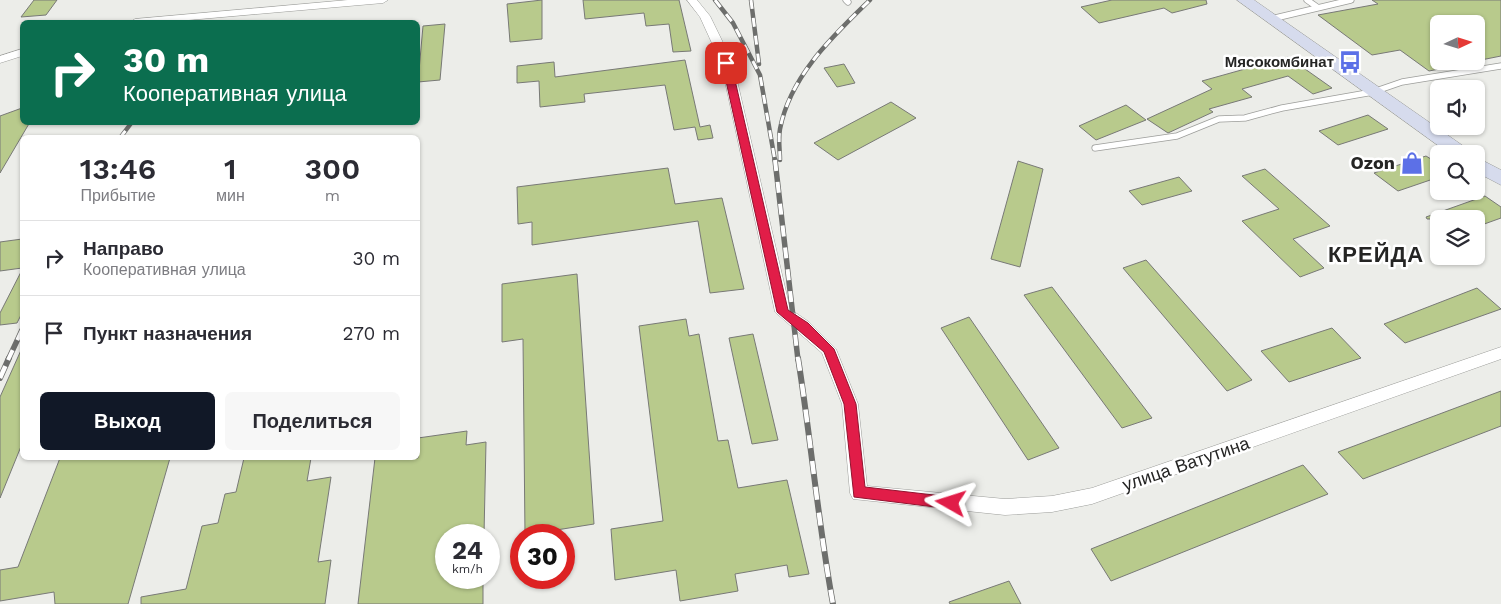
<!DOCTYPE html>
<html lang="ru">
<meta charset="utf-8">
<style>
:root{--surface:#fff;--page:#f7f7f7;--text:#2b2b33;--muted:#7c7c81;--line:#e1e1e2;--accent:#111827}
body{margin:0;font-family:"Work Sans",sans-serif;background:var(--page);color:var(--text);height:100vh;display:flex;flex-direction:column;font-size:19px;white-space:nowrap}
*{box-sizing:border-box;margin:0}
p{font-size:16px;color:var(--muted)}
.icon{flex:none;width:28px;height:28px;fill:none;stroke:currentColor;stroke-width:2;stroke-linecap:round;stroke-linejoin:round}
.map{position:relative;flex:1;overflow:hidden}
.side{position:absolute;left:20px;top:135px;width:400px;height:325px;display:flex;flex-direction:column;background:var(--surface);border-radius:8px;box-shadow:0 1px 4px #0004}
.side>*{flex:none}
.guide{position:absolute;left:20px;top:20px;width:400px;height:105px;border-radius:8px;box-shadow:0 1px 4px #0004;background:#0b6e4f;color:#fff;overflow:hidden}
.needle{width:32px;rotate:86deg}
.fabs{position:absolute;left:1430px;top:15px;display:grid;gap:10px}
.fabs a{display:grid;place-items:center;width:55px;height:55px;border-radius:8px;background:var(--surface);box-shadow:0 1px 4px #0004;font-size:25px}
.speed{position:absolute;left:435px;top:524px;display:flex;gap:10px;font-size:25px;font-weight:700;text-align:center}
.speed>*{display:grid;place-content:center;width:65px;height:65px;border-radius:50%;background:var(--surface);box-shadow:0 1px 4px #0004;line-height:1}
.speed small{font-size:12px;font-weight:400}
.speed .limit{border:8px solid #d22;background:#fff;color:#111}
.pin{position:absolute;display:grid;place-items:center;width:42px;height:42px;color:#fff;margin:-21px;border-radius:10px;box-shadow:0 2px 8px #0006}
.me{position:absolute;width:55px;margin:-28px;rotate:276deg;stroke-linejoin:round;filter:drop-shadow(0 0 4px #0008)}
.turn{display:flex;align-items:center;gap:18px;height:105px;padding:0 20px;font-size:22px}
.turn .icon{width:65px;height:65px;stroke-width:2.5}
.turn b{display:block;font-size:35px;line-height:42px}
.eta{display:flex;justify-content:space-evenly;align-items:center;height:85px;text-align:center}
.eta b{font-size:30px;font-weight:600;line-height:35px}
.action{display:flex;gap:10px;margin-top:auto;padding:10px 20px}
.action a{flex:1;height:58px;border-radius:8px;background:var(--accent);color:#fff;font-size:20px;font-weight:600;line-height:58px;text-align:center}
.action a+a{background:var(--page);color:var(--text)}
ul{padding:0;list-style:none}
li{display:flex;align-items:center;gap:15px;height:75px;padding:0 20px;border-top:1px solid var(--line)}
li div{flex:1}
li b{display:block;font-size:19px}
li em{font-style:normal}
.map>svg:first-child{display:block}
.building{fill:#b8ca8c;stroke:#787976}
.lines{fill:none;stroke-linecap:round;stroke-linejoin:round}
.service-casing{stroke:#9c9d9a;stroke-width:7}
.minor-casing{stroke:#9c9d9a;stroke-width:1}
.secondary-casing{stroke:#9c9d9a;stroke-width:1}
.service{stroke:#fff;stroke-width:5.5}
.minor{fill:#fff;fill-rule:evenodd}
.secondary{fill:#d6dbed;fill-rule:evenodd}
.rail-far2-casing{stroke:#6d6e6c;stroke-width:4.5}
.rail-far1-casing{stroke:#6d6e6c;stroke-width:5.5}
.rail-casing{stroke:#6d6e6c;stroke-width:6}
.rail-far2{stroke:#fff;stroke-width:3;stroke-dasharray:9;stroke-linecap:butt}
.rail-far1{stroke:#fff;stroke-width:4;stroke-dasharray:11;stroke-linecap:butt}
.rail{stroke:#fff;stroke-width:4.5;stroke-dasharray:13;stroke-linecap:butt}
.route{fill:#e11d48;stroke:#92132f}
.labels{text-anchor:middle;stroke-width:5;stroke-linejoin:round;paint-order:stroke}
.far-poi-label{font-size:15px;font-weight:bold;fill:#252524;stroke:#fff;text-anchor:end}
.poi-label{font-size:18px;font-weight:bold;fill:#252524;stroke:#fff;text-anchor:end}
.street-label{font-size:18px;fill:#252524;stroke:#fff}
.district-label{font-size:22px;font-weight:bold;letter-spacing:1px;fill:#252524;stroke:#fff}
</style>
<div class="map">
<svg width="1501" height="604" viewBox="0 0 1501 604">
<rect width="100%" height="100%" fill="#ecede9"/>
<g class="building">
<path d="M34,0H57L46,15L21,17Z"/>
<path d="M542,0V39L510,42L507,4Z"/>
<path d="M583,0H679L691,51L673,52L669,24L646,26L644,13L585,19Z"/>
<path d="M1112,0H1206L1207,4L1172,13L1164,8L1099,23L1081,7Z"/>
<path d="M1372,0H1501V56L1476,61V24H1439V69L1429,71L1400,50L1372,55L1318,15L1378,4Z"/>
<path d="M445,24L440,80L418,82L423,26Z"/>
<path d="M1288,57L1332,88L1313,94L1288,76L1242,89L1252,97L1209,109L1213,112L1168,133L1147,119L1212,89L1202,81Z"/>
<path d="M685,60L700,127L710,125L713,138L698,140L695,127L674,130L665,85L584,94L585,102L540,107L539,81L517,83V66L554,62L555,77Z"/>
<path d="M844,64L855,83L837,87L824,68Z"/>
<path d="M891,102L916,118L838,160L814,143Z"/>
<path d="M1126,105L1146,120L1096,140L1079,126Z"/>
<path d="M22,108V122H30L0,173V116Z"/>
<path d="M1368,115L1388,129L1338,145L1319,131Z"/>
<path d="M1426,156L1439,164V177L1398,191L1374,173Z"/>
<path d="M1018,161L1043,169L1020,267L991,259Z"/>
<path d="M668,168L675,204L722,198L744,289L710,293L698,221L532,245V222L518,224L517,187Z"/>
<path d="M1265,169L1330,226L1293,239L1324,268L1300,277L1242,221L1279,209L1242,176Z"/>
<path d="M1179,177L1192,191L1142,205L1129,191Z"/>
<path d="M1485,196L1501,207V218L1476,227V219H1427L1426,217Z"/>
<path d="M22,239V268L0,271V242Z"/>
<path d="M1146,260L1252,380L1227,391L1123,268Z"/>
<path d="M22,270V313L17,323L0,325V313Z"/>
<path d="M577,274L594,524L525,535L523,339L502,342V284Z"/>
<path d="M1052,287L1152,418L1122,428L1024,295Z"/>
<path d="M1477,288L1501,309L1405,343L1384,324Z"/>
<path d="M969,317L1059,448L1028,460L941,328Z"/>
<path d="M686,319L689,336L699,334L718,441L728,440L738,488L787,480L809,574L789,577L787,565L735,574L738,591L680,601L676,570L615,580L611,529L663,521L639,326Z"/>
<path d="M1332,328L1361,358L1289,382L1261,351Z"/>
<path d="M753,334L778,440L752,444L729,338Z"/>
<path d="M22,348V444L0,498V397Z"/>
<path d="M1501,391V426L1363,479L1338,452Z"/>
<path d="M467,431L466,445L486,442L484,535H446V578H483V604H358L375,458H418V438Z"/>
<path d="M60,458H170L128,604H55L54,592L0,601V570L18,567Z"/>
<path d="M244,458H311L307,481L331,477L318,562L331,560L325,604H141V597L186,589L202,526L218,523L225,494L236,492Z"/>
<path d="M1303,465L1328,494L1111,581L1091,549Z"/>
<path d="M1009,581L1021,604H950L949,602Z"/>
</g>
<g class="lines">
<defs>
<g id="service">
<path d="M846,0L848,2"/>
<path d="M1307,0L1317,7"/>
<path d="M1271,19L1351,0"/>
<path d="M1095,148L1177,136L1219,119L1245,118L1282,108L1373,92L1402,82L1501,66"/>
</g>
<g id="minor">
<path d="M348,0H388L383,3L166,22H130L135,19Z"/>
<path d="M687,0H697L710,16L733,63L790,309L809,322L836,349L858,404L867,486L1005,499L1052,496L1092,488L1501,347V359L1092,504L1052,512L1005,515L853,499L850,493L842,404L822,353L775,312L721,63L700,17Z"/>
<path d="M22,49V56L0,63V56Z"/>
</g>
<g id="secondary">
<path d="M1237,0H1254L1469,150L1472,154H1450Z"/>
<path d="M1476,157L1501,170V185L1476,172Z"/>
</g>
</defs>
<use href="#service" class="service-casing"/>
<use href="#minor" class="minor-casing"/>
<use href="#secondary" class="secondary-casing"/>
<use href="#service" class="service"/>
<use href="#minor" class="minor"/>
<use href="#secondary" class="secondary"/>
<defs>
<g id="rail-far2">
<path d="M715,0L733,23L760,75L775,161"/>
<path d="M751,0L759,64"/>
<path d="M120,138L132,122"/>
<path d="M780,160C780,150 778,139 780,129C790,76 833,36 870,0"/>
</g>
<g id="rail-far1">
<path d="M775,160L798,360"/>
<path d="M8,360L22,330"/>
</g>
<g id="rail">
<path d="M798,358C811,440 818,523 833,604"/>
<path d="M0,378L9,358"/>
</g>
</defs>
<use href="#rail-far2" class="rail-far2-casing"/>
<use href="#rail-far1" class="rail-far1-casing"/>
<use href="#rail" class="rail-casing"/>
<use href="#rail-far2" class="rail-far2"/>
<use href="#rail-far1" class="rail-far1"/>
<use href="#rail" class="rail"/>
</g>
<path class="route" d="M726,61L731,63L788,310L808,323L834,349L856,404L865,487L951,497L956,498L958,503L956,507L951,509L854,497L844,404L824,352L777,312L722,63Z"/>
<defs>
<symbol id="bus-bare" viewBox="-9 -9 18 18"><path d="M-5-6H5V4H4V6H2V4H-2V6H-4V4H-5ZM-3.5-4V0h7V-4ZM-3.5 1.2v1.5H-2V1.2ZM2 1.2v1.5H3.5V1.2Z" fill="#5c70e7" stroke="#fff" stroke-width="2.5" paint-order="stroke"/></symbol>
<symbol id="shop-bare" viewBox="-9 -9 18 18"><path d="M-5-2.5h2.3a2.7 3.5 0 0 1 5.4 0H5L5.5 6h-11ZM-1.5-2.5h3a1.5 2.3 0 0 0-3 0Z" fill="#5c70e7" stroke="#fff" stroke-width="2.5" paint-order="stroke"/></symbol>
</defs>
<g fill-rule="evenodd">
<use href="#bus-bare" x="1334" y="46" width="32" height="32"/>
<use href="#shop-bare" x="1396" y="147" width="32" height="32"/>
</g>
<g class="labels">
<g class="far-poi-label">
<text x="1334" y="67">Мясокомбинат</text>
</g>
<g class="poi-label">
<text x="1395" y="169">Ozon</text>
</g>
<g class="street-label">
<text transform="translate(1186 464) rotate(-19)" y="6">улица Ватутина</text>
</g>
<g class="district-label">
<text x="1376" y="262">КРЕЙДА</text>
</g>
</g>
</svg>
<div class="fabs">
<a><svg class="needle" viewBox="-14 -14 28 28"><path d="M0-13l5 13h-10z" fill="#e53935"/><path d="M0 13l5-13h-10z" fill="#7c7c81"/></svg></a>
<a><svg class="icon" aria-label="sound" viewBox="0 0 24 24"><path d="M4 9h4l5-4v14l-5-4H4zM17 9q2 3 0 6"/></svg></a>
<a><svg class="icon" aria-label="search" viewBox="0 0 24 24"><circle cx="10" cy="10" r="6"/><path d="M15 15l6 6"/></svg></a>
<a><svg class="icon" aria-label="layers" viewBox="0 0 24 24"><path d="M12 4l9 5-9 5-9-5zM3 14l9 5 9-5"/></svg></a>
</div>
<div class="speed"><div>24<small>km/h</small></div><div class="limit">30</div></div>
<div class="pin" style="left:726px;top:63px;background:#d93025"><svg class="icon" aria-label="arrive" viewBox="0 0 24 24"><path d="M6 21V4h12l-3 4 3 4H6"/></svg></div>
<svg class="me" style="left:951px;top:503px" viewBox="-20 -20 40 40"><path d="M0-17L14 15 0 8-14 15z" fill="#e11d48" stroke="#fff" stroke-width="4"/></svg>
<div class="guide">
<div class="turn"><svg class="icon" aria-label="right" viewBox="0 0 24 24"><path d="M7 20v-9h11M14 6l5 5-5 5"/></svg><div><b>30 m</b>Кооперативная улица</div></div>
</div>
<section class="side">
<div class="eta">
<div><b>13:46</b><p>Прибытие</p></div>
<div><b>1</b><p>мин</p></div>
<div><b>300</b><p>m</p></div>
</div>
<ul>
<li><svg class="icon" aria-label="right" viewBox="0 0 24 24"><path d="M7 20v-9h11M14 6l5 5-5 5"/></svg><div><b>Направо</b><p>Кооперативная улица</p></div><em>30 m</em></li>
<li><svg class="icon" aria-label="arrive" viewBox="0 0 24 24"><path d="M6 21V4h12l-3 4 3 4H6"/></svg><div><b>Пункт назначения</b></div><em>270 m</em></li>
</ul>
<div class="action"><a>Выход</a><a>Поделиться</a></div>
</section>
</div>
